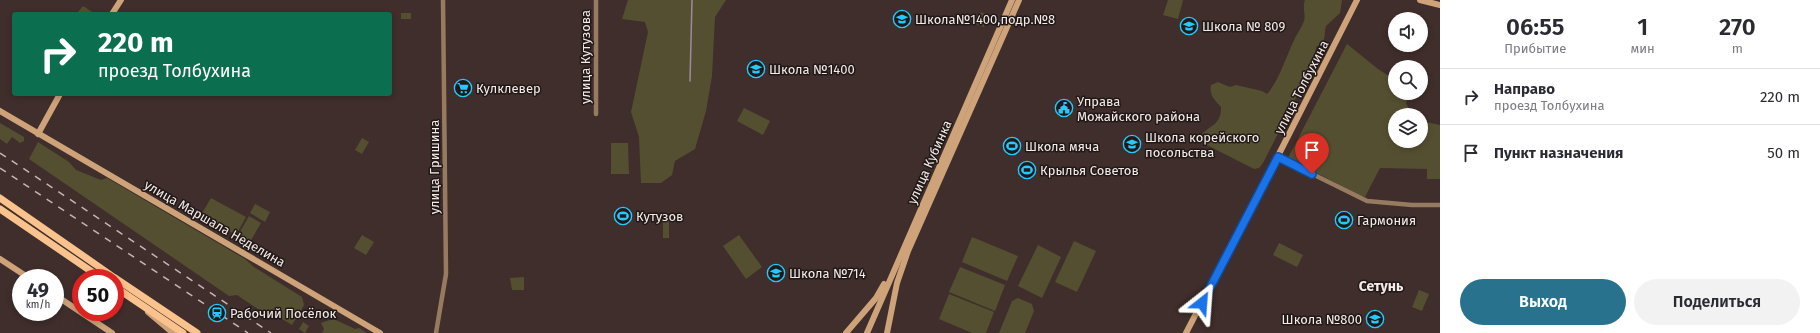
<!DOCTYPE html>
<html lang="ru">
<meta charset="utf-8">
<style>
:root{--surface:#fff;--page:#f2f2f3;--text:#2b2b33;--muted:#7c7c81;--line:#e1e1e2;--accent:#28728e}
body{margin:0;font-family:"Fira Sans",sans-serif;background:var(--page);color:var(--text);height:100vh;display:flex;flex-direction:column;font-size:15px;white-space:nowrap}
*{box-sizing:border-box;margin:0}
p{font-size:13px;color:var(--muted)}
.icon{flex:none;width:22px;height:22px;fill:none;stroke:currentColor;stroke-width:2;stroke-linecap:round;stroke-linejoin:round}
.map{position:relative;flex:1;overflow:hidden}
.sheet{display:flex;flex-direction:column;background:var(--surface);width:380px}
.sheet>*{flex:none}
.guide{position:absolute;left:12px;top:12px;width:380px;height:84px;border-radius:4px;box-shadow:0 2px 6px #0003;background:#0b6e4f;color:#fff;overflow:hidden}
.tools{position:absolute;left:1388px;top:12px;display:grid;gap:8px}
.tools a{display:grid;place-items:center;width:40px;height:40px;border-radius:50%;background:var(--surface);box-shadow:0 2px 6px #0003;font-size:20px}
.speed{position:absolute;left:12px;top:269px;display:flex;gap:8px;font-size:20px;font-weight:700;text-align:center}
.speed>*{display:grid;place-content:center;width:52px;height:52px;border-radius:50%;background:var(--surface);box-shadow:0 2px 6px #0003;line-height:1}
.speed small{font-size:10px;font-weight:400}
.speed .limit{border:6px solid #d22;background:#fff;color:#111}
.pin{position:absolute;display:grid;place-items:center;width:34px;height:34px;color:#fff;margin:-41px -17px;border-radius:50% 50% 50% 0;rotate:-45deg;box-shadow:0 0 4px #0007}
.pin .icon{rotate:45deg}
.me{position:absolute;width:44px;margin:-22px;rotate:28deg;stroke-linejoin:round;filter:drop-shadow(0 0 3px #0008)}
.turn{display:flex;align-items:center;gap:14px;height:84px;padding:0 20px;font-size:18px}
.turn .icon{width:52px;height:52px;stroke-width:2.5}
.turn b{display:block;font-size:28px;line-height:34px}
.eta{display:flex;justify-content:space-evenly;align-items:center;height:68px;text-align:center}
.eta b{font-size:24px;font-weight:600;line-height:28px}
.primary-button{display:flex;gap:8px;margin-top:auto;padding:8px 20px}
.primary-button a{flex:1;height:46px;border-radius:24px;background:var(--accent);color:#fff;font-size:16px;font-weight:600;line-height:46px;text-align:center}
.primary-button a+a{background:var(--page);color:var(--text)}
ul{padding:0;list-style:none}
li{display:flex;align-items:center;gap:12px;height:56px;padding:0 20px;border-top:1px solid var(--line)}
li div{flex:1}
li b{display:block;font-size:15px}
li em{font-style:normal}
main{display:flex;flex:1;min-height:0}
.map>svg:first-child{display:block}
.green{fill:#554f31}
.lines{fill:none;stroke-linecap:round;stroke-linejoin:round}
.stream{stroke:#9f8a9b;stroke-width:1.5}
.street{stroke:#967b61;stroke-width:4.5}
.secondary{stroke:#cfa37a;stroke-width:6}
.primary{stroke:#fac28c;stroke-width:7}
.rail{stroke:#c3b6b3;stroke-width:1.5;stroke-dasharray:7 7;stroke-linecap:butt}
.route-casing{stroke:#114b97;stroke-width:10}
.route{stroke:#1a73e8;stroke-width:7}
.labels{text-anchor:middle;stroke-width:3;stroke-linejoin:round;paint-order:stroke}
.poi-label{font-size:13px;fill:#f6ebe8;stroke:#201917;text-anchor:start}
.street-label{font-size:13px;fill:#f6ebe8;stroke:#201917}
.neighbourhood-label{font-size:14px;font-weight:bold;fill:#f6ebe8;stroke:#201917}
</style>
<main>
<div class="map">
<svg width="1440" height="333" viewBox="0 0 1440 333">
<rect width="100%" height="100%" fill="#3f2e2b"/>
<g class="green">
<path d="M628,0H726L715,17L712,76L706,111L695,149L675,161L672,175L661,183H641L639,137L631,112L648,32L645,22L622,19Z"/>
<path d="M1168,0H1183L1178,19L1163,15Z"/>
<path d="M1305,0H1342L1340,13L1326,26C1323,37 1328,40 1316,47L1315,60L1263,163L1259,168L1254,169L1203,143L1200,137C1209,124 1221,127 1221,107C1214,99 1209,95 1211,85L1218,82L1230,87L1236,85L1262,91L1267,94C1279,81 1287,54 1295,38C1298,32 1302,27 1304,21C1306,14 1302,8 1305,0Z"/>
<path d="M83,6L95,14H80L78,12Z"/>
<path d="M981,12L989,16L984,27L976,24Z"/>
<rect x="401" y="13" width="10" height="6"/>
<path d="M1347,44L1378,69L1395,80V93H1409L1406,103L1412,115H1395V141H1421V121L1440,125V179H1427V169L1380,168L1365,197L1359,195L1288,158Z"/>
<path d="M744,108L770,121L763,135L737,121Z"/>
<path d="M0,123L24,137V141L20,143L12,137L7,144L0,139Z"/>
<path d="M362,138L369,142L362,154L355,150Z"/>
<path d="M38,142L69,162L76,170L101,180L107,178L245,259L254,267L302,297L304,305L292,325L279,317L273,319L237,295L229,296L29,159Z"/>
<path d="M611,143H628L629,174H611Z"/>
<path d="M211,198L246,217L236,235L201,215Z"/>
<path d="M255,204L270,212L265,222L250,213Z"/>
<path d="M663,215L669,216V238H663Z"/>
<path d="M249,216L261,223L250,242L238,235Z"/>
<path d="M362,235L374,242L366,255L354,248Z"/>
<path d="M739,235L762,267L746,279L723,246Z"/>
<path d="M972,237L1018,256L1007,281L962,262Z"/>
<path d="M1074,241L1096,251L1077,292L1055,282Z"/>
<path d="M1279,243L1303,255L1297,267L1273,255Z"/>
<path d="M1038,245L1061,257L1042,298L1018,286Z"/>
<path d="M960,267L1005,285L995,311L949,292Z"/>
<path d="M524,277V290H512L510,278Z"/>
<path d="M1419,290L1429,294L1422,311L1412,307Z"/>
<path d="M949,294L994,312L986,333H972L939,319Z"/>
<path d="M1018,298L1032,304L1034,311L1025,333H999L1012,301Z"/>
<path d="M330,320H336L355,329L359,328L367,333H322L324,329L321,323Z"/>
<path d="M303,322L309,326L305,333L299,329Z"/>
</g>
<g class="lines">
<path class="stream" d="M690,81L692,0"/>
<g class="street">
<path d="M596,114V0"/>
<path d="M1278,157L1367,201L1412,205H1440"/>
<path d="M436,333L446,274L443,0"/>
</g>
<g class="secondary">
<path d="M1420,0L1440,5"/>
<path d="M112,14L121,0"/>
<path d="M0,111L380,333"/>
<path d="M38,134L60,94"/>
<path d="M0,259L29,278"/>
<path d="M55,295L112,333"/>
<path d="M148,312L173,333"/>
<path d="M846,333L876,298L884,284"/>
<path d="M867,333L1012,0"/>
<path d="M887,333L897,283L908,251L1019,0"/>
<path d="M1186,333L1282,148L1357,0"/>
</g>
<g class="primary">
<path d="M0,198L115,278"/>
<path d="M0,209L101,278"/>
<path d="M115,278L197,333"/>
<path d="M115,287L183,333"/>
</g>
<g class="rail">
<path d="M0,153L271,333"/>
<path d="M0,168L248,333"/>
</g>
</g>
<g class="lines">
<defs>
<path id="route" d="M1202,303L1278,157L1312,174"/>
</defs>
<use href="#route" class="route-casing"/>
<use href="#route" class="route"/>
</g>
<defs>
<symbol id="school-ring" viewBox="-11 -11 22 22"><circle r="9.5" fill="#201917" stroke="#24c9fe" stroke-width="1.5"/><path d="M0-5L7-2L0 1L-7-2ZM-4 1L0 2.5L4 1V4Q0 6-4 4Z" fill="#24c9fe"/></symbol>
<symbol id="supermarket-ring" viewBox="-11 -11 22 22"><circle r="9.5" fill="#201917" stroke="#24c9fe" stroke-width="1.5"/><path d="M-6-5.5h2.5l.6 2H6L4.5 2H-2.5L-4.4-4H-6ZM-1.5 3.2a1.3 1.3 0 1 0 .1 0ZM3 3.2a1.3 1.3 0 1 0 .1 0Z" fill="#24c9fe"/></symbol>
<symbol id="civic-ring" viewBox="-11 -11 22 22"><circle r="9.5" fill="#201917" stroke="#24c9fe" stroke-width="1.5"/><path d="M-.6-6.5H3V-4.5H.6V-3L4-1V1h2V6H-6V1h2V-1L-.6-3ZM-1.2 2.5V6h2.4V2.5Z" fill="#24c9fe"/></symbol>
<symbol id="stadium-ring" viewBox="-11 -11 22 22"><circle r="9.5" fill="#201917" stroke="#24c9fe" stroke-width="1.5"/><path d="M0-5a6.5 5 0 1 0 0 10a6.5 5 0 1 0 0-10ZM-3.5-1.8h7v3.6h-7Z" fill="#24c9fe"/></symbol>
<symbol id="station-ring" viewBox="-11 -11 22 22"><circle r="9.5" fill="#201917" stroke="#24c9fe" stroke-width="1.5"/><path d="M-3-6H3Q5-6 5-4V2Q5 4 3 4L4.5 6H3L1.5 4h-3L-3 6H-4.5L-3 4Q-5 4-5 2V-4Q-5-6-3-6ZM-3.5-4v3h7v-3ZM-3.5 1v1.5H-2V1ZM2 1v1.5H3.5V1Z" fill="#24c9fe"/></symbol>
</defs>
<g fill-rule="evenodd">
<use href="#school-ring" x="892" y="9" width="20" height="20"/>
<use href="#school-ring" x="1179" y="16" width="20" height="20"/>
<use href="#school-ring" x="746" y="59" width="20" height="20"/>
<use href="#supermarket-ring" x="453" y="78" width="20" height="20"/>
<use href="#civic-ring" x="1054" y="98" width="20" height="20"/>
<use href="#school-ring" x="1122" y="134" width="20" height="20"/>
<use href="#stadium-ring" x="1002" y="136" width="20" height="20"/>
<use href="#stadium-ring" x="1017" y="160" width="20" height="20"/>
<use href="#stadium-ring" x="613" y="206" width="20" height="20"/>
<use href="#stadium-ring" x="1334" y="210" width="20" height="20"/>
<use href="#school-ring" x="766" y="263" width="20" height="20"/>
<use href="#station-ring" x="207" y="303" width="20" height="20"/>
<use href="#school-ring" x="1365" y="309" width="20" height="20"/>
</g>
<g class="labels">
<g class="poi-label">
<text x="915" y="24">Школа№1400,подр.№8</text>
<text x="1202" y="31">Школа № 809</text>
<text x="769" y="74">Школа №1400</text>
<text x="476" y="93">Кулклевер</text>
<text x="1077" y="106">Управа<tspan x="1077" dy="15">Можайского района</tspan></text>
<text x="1145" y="142">Школа корейского<tspan x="1145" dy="15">посольства</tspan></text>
<text x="1025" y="151">Школа мяча</text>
<text x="1040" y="175">Крылья Советов</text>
<text x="636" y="221">Кутузов</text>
<text x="1357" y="225">Гармония</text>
<text x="789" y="278">Школа №714</text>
<text x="230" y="318">Рабочий Посёлок</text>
<text x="1362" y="324" text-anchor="end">Школа №800</text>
</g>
<g class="street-label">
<text transform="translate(585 57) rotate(-90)" y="5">улица Кутузова</text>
<text transform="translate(1301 87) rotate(-63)" y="5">улица Толбухина</text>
<text transform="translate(929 162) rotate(-66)" y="5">улица Кубинка</text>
<text transform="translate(434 167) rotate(-90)" y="5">улица Гришина</text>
<text transform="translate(215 223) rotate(30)" y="5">улица Маршала Неделина</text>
</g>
<g class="neighbourhood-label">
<text x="1381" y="291">Сетунь</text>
</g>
</g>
</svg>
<div class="tools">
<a><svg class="icon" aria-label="sound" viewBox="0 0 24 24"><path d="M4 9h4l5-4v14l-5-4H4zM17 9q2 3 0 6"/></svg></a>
<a><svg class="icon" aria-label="search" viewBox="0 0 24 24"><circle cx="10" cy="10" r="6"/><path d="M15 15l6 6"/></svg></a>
<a><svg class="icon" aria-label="layers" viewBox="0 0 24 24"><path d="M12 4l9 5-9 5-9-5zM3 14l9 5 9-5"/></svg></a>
</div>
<div class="speed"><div>49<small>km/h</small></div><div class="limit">50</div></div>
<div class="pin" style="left:1312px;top:174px;background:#d93025"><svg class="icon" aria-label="arrive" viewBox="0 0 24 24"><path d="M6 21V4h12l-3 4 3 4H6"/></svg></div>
<svg class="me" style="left:1202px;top:303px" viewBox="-20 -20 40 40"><path d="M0-17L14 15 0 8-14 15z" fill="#1a73e8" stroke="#fff" stroke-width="4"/></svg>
<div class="guide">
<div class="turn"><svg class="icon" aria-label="right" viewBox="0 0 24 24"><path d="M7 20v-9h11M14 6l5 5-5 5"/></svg><div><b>220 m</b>проезд Толбухина</div></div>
</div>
</div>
<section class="sheet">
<div class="eta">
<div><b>06:55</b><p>Прибытие</p></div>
<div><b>1</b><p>мин</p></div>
<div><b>270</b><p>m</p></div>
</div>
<ul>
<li><svg class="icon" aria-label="right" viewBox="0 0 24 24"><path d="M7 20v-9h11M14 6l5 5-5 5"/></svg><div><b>Направо</b><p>проезд Толбухина</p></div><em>220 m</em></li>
<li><svg class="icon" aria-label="arrive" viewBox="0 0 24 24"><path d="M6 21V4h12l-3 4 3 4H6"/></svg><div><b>Пункт назначения</b></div><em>50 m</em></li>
</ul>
<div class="primary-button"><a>Выход</a><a>Поделиться</a></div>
</section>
</main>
